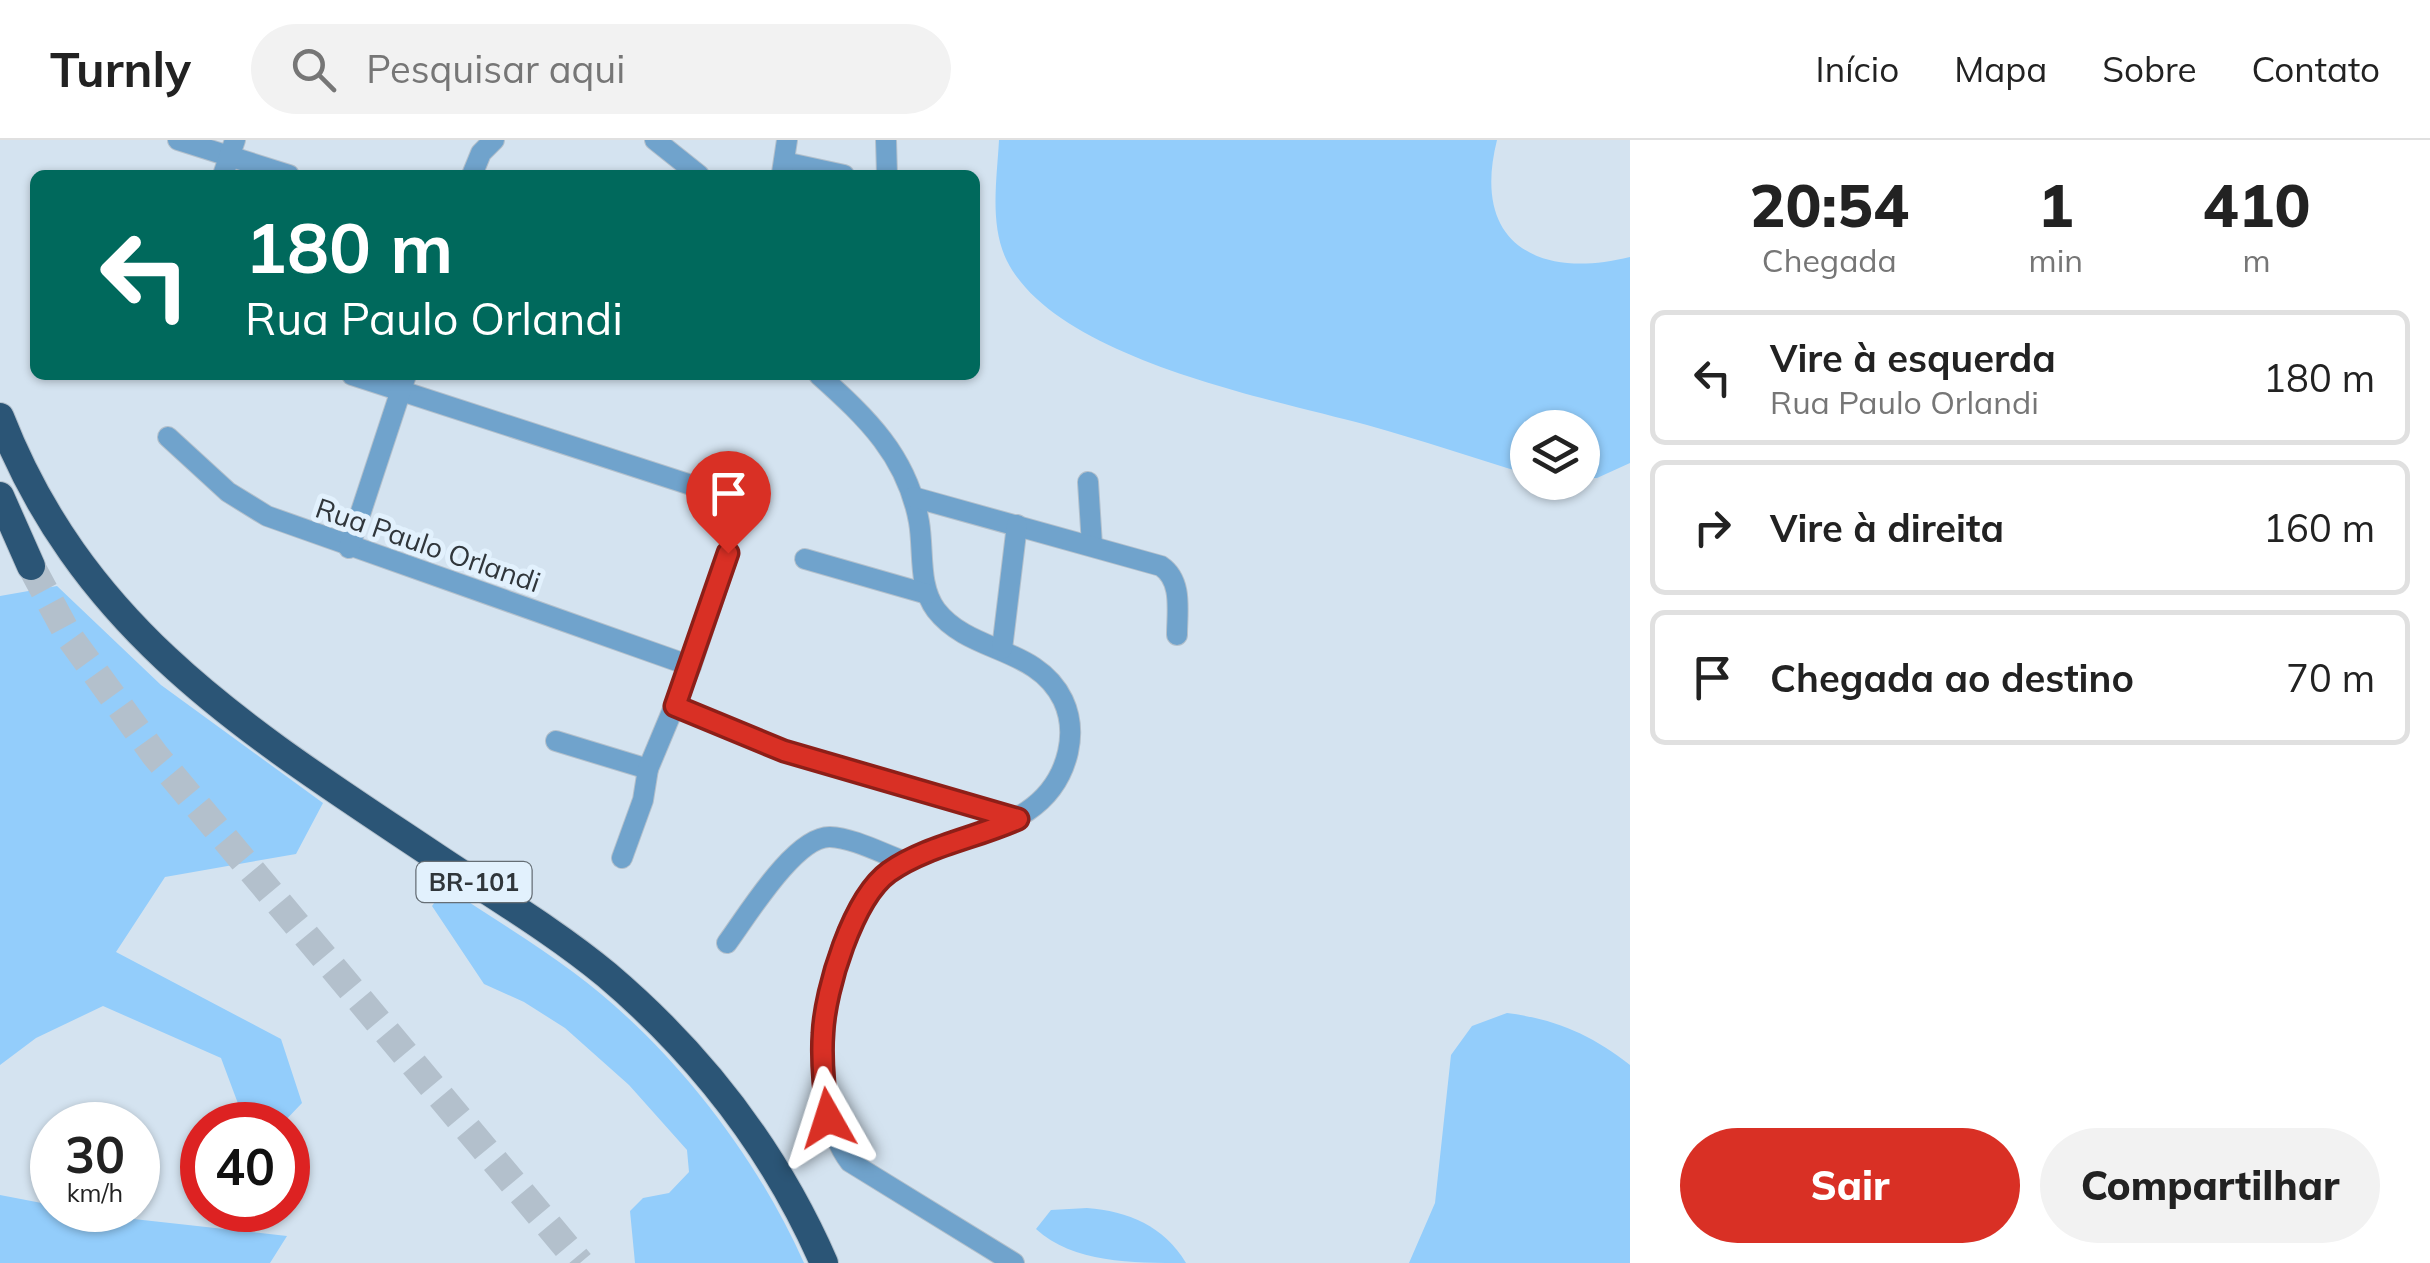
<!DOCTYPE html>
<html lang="pt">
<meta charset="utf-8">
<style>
:root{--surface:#fff;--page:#f2f2f2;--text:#222;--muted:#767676;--line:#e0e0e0;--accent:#d93025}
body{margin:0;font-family:Mulish,sans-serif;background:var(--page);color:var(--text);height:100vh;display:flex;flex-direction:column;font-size:38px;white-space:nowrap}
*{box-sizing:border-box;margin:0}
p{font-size:32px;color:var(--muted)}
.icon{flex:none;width:55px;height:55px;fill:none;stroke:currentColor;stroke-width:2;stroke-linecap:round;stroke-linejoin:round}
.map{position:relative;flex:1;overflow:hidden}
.side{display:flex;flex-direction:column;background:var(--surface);width:800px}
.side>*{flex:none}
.guide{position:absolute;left:30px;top:30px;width:950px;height:210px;border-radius:15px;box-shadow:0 2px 8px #0004;background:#00695c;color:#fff;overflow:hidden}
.fabs{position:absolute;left:1510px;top:270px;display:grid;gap:20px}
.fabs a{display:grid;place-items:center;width:90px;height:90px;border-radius:50%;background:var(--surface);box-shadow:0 2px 8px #0004;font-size:50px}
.speed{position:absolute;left:30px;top:962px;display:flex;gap:20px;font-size:50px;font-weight:700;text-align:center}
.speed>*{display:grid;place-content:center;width:130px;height:130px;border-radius:50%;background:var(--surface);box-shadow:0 2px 8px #0004;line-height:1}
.speed small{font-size:25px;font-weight:400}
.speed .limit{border:15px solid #d22;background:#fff;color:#111}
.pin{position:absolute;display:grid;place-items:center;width:85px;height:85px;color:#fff;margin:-102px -42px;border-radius:50% 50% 50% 0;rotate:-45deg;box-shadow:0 0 10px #0007}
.pin .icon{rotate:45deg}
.me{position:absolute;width:110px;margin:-55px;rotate:354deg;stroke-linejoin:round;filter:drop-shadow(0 0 8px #0008)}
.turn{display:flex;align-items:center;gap:35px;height:210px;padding:0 50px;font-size:45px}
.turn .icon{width:130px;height:130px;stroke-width:2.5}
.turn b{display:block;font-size:70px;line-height:85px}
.eta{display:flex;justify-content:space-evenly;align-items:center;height:170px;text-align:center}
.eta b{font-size:60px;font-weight:800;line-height:70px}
.action{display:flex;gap:20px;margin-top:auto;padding:20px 50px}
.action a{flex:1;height:115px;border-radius:60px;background:var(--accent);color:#fff;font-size:40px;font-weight:800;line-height:115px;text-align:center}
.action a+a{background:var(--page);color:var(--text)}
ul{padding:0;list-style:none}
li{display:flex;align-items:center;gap:30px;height:135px;margin:0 20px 15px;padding:0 30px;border:5px solid var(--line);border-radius:15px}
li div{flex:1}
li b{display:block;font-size:38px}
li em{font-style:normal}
header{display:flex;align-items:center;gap:60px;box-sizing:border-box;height:140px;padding:0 50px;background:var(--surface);border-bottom:2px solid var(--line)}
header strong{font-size:48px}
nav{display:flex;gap:55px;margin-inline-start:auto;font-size:35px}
.search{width:700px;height:90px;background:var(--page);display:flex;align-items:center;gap:25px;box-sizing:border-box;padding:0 35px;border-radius:55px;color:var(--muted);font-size:38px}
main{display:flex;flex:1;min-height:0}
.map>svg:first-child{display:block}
.green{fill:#93cdfb}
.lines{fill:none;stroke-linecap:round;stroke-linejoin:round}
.highway-tunnel{stroke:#b3c0cc;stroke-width:28;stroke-dasharray:28 14;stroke-linecap:butt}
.minor-casing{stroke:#b3c0cc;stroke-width:22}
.highway-casing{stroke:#b3c0cc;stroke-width:30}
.minor{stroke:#70a3cc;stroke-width:20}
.highway{stroke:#2b5576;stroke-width:28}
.route-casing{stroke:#8d1f18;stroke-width:25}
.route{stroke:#d93025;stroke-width:18}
.labels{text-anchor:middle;stroke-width:10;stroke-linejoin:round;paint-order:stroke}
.shield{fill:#e2f1fd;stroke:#656e75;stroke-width:2.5}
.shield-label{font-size:25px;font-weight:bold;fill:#30363b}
.street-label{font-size:28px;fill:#30363b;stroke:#e2f1fd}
</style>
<header>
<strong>Turnly</strong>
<div class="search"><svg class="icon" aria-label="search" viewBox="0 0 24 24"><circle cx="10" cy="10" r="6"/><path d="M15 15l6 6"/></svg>Pesquisar aqui</div>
<nav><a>Início</a><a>Mapa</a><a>Sobre</a><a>Contato</a></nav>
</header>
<main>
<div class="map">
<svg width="1630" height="1123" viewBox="0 0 1630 1123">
<rect width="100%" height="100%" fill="#d4e3f0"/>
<g class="green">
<path d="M999,0H1497C1471,103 1537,140 1630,117V323L1597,338H1583L1582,288H1528L1527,334C1474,318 1421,300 1367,285C1268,258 1057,219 1007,121C989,85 997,38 999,0Z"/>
<path d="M57,446L161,545L323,663L296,714L165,737L116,812L281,899L302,963L281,985H246L221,918L103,866L36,898L0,925V456Z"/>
<path d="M446,747C488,775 532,802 573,832C670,904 755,1013 804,1123H635L630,1071L643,1058L669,1053L689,1032L687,1010L629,945L565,888L524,862L484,844L432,766Z"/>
<path d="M1507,873C1555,879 1592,895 1630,925V1123H1409L1435,1063L1451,915L1472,886Z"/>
<path d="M0,1055L52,1065V1070L287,1096L270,1123H0Z"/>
<path d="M1087,1068C1128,1071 1164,1086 1186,1123C1132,1123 1073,1123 1036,1089L1051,1070Z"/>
</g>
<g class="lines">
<path class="highway-tunnel" d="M31,426L68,495L155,615L580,1123"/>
<defs>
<g id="minor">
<path d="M178,0L289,35"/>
<path d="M655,0L699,35"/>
<path d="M886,0L887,35"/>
<path d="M784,22L844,35"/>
<path d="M782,33L787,0"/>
<path d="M223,35L235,0"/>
<path d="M472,35L481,13L494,0"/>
<path d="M352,235L725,356"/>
<path d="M819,235C867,278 907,316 919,382C924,411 918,446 936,470C970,514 1037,506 1063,560C1071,577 1072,594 1068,612C1048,699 947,689 888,733C824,781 801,959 850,1022L1014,1123"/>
<path d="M168,297L228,352L267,376L691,526"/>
<path d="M1088,342L1092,405"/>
<path d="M913,357L1161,426C1183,441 1177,471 1177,495"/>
<path d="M349,408L406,235"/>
<path d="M805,419L927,454"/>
<path d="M1002,509L1017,385"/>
<path d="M675,565L783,611L1017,679"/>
<path d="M556,601L648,629"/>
<path d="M622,718L643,660L648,629L691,526L729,413"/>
<path d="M727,803C747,776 795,696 830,697C854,698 883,714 906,722"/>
</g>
<g id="highway">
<path d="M0,277C85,495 254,595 439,719C496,757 555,792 607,835C700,914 775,1011 824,1123"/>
<path d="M0,356L31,426"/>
</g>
</defs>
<use href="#minor" class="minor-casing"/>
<use href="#highway" class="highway-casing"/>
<use href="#minor" class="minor"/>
<use href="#highway" class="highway"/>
</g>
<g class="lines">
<defs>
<path id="route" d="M728,413L675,566L784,611L1018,679C976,698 926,706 889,732C853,758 825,849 823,893C821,921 824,950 828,978"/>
</defs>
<use href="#route" class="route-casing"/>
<use href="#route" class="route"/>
</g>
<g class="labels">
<rect class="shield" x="416.5" y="722" width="115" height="40" rx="8"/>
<g class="shield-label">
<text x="474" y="751">BR-101</text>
</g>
<g class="street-label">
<text transform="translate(428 405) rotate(19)" y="10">Rua Paulo Orlandi</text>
</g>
</g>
</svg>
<div class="fabs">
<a><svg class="icon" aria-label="layers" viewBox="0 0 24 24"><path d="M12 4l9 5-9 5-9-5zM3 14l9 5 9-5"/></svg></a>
</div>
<div class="speed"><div>30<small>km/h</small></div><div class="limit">40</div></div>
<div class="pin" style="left:728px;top:413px;background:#d93025"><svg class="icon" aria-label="arrive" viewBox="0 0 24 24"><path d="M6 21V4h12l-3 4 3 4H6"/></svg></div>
<svg class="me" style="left:828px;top:978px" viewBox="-20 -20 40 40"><path d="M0-17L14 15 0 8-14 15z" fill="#d93025" stroke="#fff" stroke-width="4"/></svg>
<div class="guide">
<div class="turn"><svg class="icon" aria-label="left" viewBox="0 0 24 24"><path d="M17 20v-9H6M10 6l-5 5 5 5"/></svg><div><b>180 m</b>Rua Paulo Orlandi</div></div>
</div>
</div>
<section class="side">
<div class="eta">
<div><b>20:54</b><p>Chegada</p></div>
<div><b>1</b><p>min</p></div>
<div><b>410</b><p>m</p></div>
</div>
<ul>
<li><svg class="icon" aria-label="left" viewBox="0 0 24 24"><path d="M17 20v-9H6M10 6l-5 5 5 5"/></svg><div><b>Vire à esquerda</b><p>Rua Paulo Orlandi</p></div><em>180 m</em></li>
<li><svg class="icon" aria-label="right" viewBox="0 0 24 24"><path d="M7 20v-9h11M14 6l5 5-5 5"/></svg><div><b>Vire à direita</b></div><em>160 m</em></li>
<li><svg class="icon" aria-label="arrive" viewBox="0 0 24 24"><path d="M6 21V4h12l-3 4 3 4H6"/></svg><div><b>Chegada ao destino</b></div><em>70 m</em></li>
</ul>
<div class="action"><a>Sair</a><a>Compartilhar</a></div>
</section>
</main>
